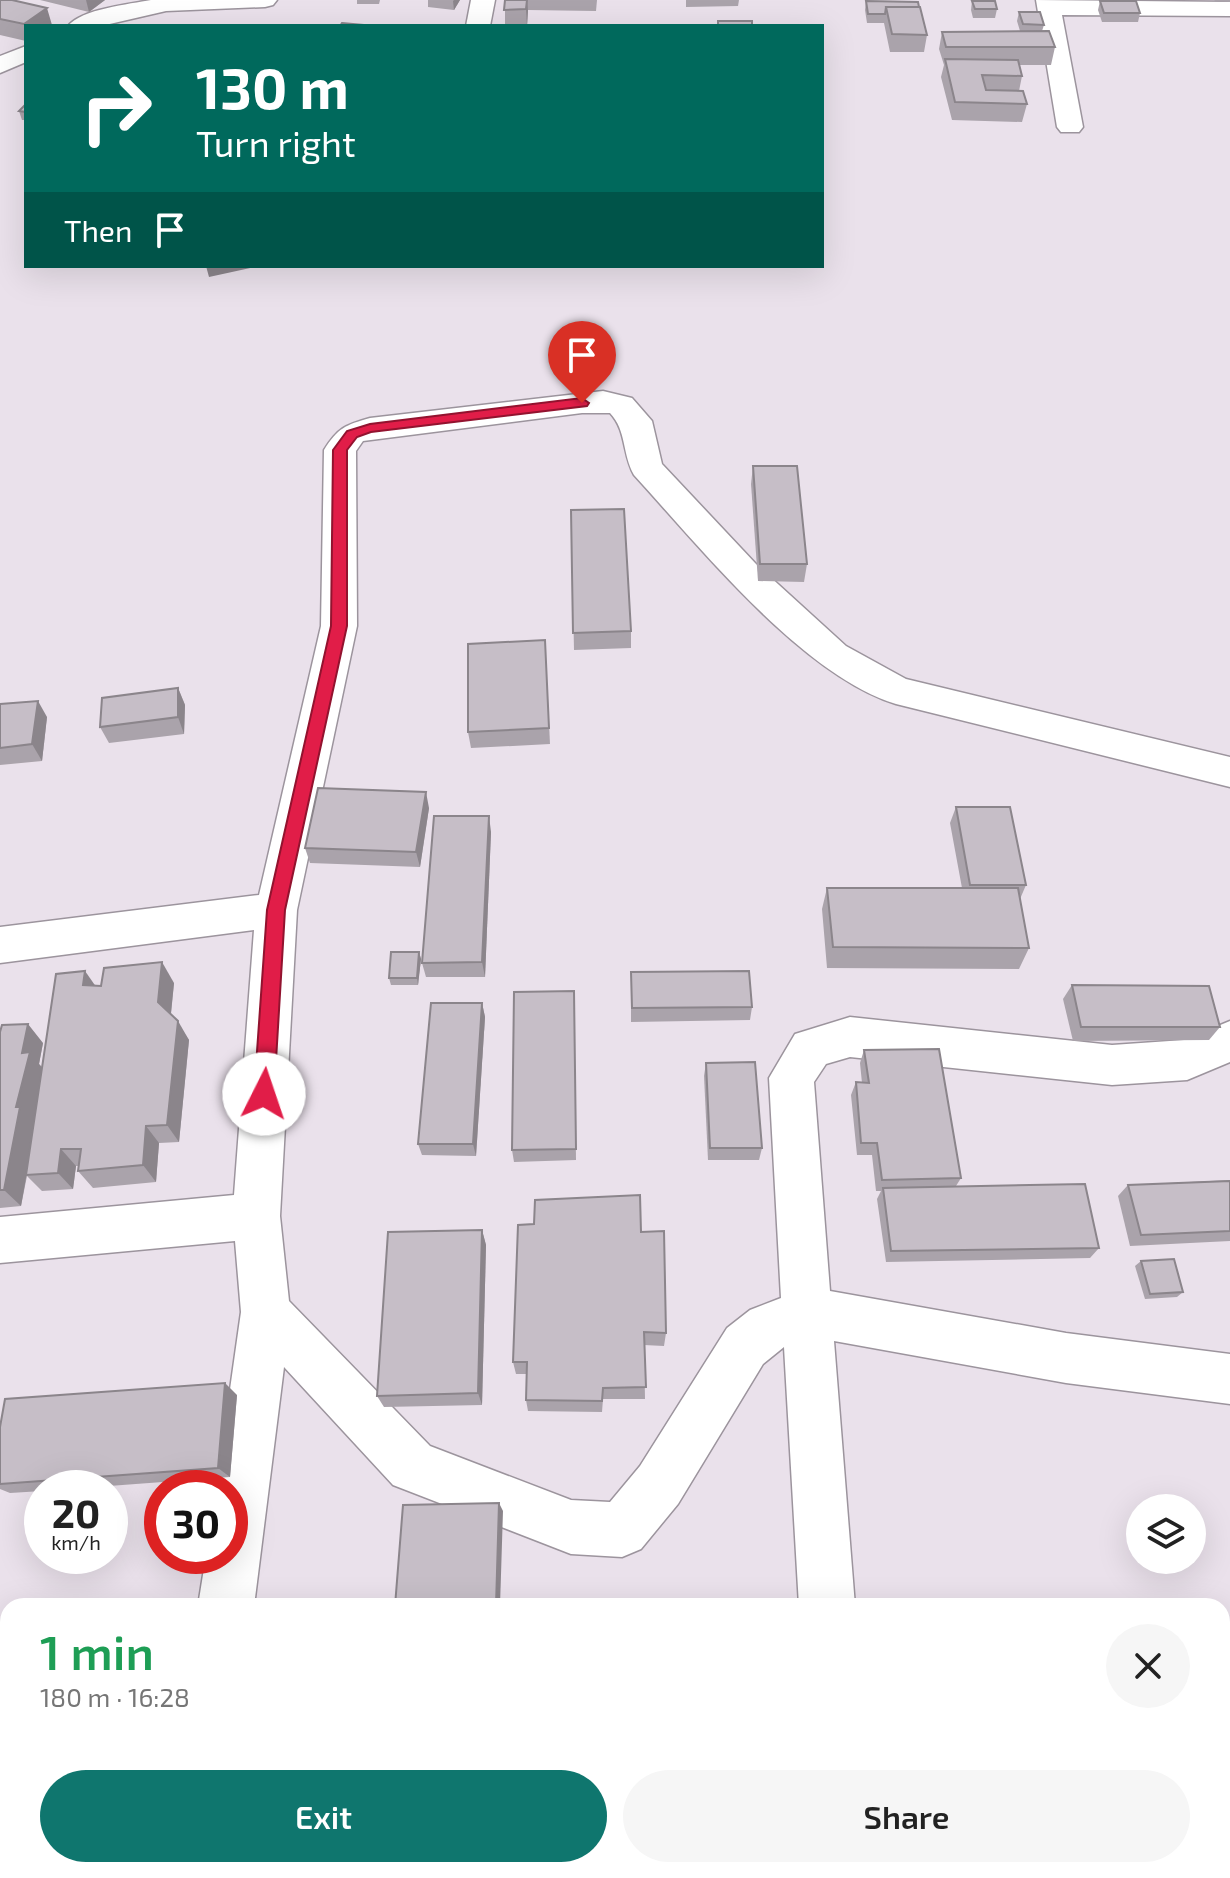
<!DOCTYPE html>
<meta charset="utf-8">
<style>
:root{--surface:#fff;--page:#f6f6f6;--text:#222;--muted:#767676;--accent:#0f766e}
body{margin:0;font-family:"Exo 2",sans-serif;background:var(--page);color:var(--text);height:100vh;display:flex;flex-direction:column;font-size:30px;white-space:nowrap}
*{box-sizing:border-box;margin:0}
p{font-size:26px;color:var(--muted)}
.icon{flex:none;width:44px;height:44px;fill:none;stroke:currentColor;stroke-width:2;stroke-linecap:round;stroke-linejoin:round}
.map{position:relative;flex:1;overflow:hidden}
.drawer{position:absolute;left:0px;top:1598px;width:1230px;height:280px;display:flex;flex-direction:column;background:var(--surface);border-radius:24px 24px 0 0;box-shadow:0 8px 32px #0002}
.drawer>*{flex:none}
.guide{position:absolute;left:24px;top:24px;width:800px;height:244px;border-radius:0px;box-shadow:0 8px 32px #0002;background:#00695c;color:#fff;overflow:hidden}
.tools{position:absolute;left:1126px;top:1494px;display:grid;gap:16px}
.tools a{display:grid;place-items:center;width:80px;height:80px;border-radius:50%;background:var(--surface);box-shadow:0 8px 32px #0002;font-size:40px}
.speed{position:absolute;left:24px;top:1470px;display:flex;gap:16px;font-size:40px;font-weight:700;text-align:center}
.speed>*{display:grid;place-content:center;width:104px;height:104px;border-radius:50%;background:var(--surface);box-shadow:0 8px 32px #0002;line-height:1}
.speed small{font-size:20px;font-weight:400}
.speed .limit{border:12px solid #d22;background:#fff;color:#111}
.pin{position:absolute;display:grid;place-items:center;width:68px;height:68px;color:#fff;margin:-82px -34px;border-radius:50% 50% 50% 0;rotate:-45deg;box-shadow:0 0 8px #0007}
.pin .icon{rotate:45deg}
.me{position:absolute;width:88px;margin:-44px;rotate:4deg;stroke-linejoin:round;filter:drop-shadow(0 0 6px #0008)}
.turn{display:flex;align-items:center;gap:28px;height:168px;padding:0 40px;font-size:36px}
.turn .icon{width:104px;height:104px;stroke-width:2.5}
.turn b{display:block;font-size:56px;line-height:68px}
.then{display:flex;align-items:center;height:76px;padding:0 40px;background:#0003;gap:16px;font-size:30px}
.round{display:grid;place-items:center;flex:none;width:84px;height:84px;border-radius:42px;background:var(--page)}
.head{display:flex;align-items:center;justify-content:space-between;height:136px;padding:0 40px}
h1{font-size:48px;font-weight:600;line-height:60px;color:#1e9e55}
.cta{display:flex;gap:16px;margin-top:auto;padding:16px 40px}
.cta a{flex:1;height:92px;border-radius:48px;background:var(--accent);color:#fff;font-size:32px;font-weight:600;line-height:92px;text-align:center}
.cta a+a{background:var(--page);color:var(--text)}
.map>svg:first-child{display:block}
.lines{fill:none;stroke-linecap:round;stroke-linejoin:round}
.street-casing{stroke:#9c949d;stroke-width:3}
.street{fill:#fff;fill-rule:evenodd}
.wall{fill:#aaa3ab}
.shaded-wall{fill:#8b858b}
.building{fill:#c6bec7;stroke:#8b858b;stroke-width:2}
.route{fill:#e11d48;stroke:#92132f;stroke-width:2}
</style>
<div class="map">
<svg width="1230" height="1878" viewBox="0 0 1230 1878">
<rect width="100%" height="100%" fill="#eae1eb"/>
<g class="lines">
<defs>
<g id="street">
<path d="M151,0H277L273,5L265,7L166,11L101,26H68C81,9 130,4 151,0Z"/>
<path d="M471,0H495L490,26H466Z"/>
<path d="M1036,0L1230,2V16L1062,15L1083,127L1079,132H1061L1057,127Z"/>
<path d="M26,46V62L0,73V56Z"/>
<path d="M603,391L632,398L652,421L662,464L756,564L846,646L906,679L1230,757V787L896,704C802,675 700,547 634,475C622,454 627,431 610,413H582L363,441L356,451L357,626L297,910L280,1216L289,1301L430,1446L571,1500L610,1502L640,1466L727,1328L750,1310L781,1298L769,1078L795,1034L850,1017L1112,1045L1184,1040L1230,1021V1062L1187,1080L1112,1085L850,1057L826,1064L814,1082L830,1291L1066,1333L1230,1354V1404L1066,1383L834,1341L855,1606H799L784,1347L763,1364L678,1504L641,1549L622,1557L571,1554L393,1485L284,1367L254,1606H198L206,1556H230V1488H216L241,1312L235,1241L0,1263V1217L234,1195L254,930L0,963V927L259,895L321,626L324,450C338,428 345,425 370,418Z"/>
<path d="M148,1870H208L206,1878H146Z"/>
<rect x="815" y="1870" width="60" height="8"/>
</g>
</defs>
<use href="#street" class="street-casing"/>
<use href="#street" class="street"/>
</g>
<g class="wall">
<path d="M0,0L52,25L26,26V41L0,35Z"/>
<path d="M40,0H105L89,12Z"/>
<path d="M357,0H380L379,4H357Z"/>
<path d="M428,0H460L454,10L428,7Z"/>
<path d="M505,0H597L596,11L528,10L527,26H505Z"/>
<path d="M686,0H739L738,6L686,7Z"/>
<path d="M1214,0H1230V2L1215,1Z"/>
<path d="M866,1L918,2L927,35L924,52H890L884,23H867L865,10Z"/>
<path d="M972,1L997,9L995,18H973L971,10Z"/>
<path d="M1100,1L1140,13L1138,22H1102L1098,10Z"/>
<path d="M1019,12L1044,25L1042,31L1055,47L1051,65H1019L1022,76L1019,91L1027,104L1022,122L952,120L941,77L944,65L939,49L942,32L1020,31L1017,21Z"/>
<path d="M26,104V120H22L19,111Z"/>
<path d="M753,466L807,564L804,582L758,581L751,484Z"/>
<path d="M571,510L631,631V648L574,650Z"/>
<path d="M545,640L550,744L471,748L468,732Z"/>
<path d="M178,688L185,705L184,734L109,743L100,727Z"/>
<path d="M0,704L47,717L42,761L0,765Z"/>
<path d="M956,807L1026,885L1020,899L1029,948L1019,969L827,968L822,909L827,888H962L950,823Z"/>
<path d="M429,808L420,867L310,863L305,848Z"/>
<path d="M491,832L485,977H426L422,963Z"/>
<path d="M419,952L421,959L418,985H391L389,978Z"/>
<path d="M631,972L752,1007L750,1020L631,1022Z"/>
<path d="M174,983L171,1014L189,1040L179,1142L159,1143L156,1182L93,1188L78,1171L79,1166H76L73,1189L42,1191L27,1176L21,1206L0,1208V1032L43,1043L39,1064L42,1067L95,986Z"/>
<path d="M1072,985L1220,1027L1209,1040L1073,1041L1063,999Z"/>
<path d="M482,1003L485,1017L476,1156L422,1155L418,1144Z"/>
<path d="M574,1005L576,1160L514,1162L512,1150Z"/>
<path d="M864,1050L961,1178L956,1186L1099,1248L1090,1258L886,1262L877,1199L881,1191H876L872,1155H857L851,1095L856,1082L862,1083L860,1063Z"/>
<path d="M706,1063L762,1148L759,1160H708L704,1076Z"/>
<path d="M1230,1180V1241L1130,1246L1118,1196L1128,1185Z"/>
<path d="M482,1230L486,1245L482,1405L384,1407L377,1396Z"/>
<path d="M641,1232L666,1333L664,1346L644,1345L645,1399H603L602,1412L528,1411L526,1400L527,1374H516L513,1362Z"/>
<path d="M1141,1261L1183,1292L1177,1297L1145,1299L1135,1266Z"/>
<path d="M237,1395L230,1477L82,1488H42V1491L10,1493L0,1489V1427Z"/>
<path d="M997,1870H1068L1069,1878H997Z"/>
</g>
<g class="shaded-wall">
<path d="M86,0H105L89,12Z"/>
<path d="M454,0H460L454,10L453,1Z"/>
<path d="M527,0L528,10L527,26L526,9Z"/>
<path d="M47,8L52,25L26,26V31L24,24Z"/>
<path d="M206,266H260L209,277Z"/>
<path d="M178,688L185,705L184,734L178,717Z"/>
<path d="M38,701L47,717L42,761L32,744Z"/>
<path d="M426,792L429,808L420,867L416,852Z"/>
<path d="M489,816L491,832L485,977L482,962Z"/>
<path d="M419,952L421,959L418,985L417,978Z"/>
<path d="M162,962L174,983L170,1022L158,1002Z"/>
<path d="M85,971L99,991L83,985Z"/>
<path d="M482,1003L485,1017L476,1156L473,1144Z"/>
<path d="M178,1021L189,1040L179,1142L167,1125Z"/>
<path d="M28,1024L43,1043L39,1064L45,1071L21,1206L4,1190L16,1107L22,1053Z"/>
<path d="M146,1126L159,1143L156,1182L143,1165Z"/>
<path d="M61,1149L76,1166L73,1189L58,1173Z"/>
<path d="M482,1230L486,1245L482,1405L478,1393Z"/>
<path d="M225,1383L237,1395L230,1477L218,1468Z"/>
<path d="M499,1503L503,1511L500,1606H496Z"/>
</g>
<g class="building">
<path d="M0,0H12L47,8L24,24L0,19Z"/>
<path d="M505,0H527L526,9L504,10Z"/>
<path d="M866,1L918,2L919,7H886L885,14H868Z"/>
<path d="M972,1H995L997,9H975Z"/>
<path d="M1100,1H1136L1140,13H1104Z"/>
<path d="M886,7H920L927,35L892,34Z"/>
<path d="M1019,12H1040L1044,25L1023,24Z"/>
<rect x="718" y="21" width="34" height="5"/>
<path d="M342,23L375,26H340Z"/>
<path d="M1049,31L1055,47H946L942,32Z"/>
<path d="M945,59L1018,60L1022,76L982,75L986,90L1023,91L1027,104L955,102Z"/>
<path d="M26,104V112L19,111Z"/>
<path d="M753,466H797L807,564H760Z"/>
<path d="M624,509L631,631L573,633L571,510Z"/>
<path d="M545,640L549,728L468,732V644Z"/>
<path d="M178,688V717L100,727L102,698Z"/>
<path d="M38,701L32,744L0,748V704Z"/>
<path d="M318,788L426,792L416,852L305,848Z"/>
<path d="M956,807H1010L1026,885H970Z"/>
<path d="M434,816H489L482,962L422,963Z"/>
<path d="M827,888H1018L1029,948L833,947Z"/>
<path d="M391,952H419L417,978H389Z"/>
<path d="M162,962L158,1002L178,1021L167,1125L146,1126L143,1165L78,1171L81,1149H61L58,1173L26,1175L56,974L85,971L83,985L101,986L104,968Z"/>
<path d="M749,971L752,1007L632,1008L631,972Z"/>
<path d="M1072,985L1209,986L1220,1027H1081Z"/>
<path d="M574,991L576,1149L512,1150L514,992Z"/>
<path d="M431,1003H482L473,1144H418Z"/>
<path d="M28,1024L22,1053L30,1052L16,1107H20L4,1190H0V1032L2,1025Z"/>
<path d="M939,1049L961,1178L882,1180L877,1143H861L856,1082L869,1083L864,1050Z"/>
<path d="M755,1062L762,1148H710L706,1063Z"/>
<path d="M1230,1181V1231L1141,1235L1128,1185Z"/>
<path d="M1085,1184L1099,1248L891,1251L883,1188Z"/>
<path d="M640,1195L641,1232L664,1231L666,1333L644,1332L646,1387L603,1388L602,1401L526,1400L527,1362H513L518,1225L534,1224L535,1200Z"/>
<path d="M482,1230L478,1393L377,1396L388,1232Z"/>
<path d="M1174,1259L1183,1292L1150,1294L1141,1261Z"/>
<path d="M225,1383L218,1468L0,1484V1427L5,1399Z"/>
<path d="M499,1503L496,1606H395L403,1505Z"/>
<rect x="1222" y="1720" width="8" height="104"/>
<path d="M0,1787H8V1870H155V1873L76,1878H0Z"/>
<path d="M1002,1870H1068L1069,1878H1002Z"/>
</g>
<path class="route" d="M582,398L589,403L587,406L371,432L357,437L347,450V626L285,910L274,1094L271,1100L264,1102L257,1100L254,1094L267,910L331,626L333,450L347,431L370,424Z"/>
</svg>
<div class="tools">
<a><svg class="icon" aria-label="layers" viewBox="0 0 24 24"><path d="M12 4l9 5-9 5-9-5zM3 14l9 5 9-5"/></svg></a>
</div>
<div class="speed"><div>20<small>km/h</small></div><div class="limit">30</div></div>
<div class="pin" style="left:582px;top:403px;background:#d93025"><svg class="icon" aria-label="arrive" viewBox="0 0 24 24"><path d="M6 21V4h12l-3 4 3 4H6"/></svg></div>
<svg class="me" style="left:264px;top:1094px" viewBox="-20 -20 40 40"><circle r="19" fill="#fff"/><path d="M0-13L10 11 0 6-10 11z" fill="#e11d48"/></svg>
<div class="guide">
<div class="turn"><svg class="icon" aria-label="right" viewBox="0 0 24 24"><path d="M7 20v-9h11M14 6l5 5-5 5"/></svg><div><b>130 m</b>Turn right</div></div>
<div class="then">Then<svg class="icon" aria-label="arrive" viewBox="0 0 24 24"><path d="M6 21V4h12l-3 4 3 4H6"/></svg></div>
</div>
<section class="drawer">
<div class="head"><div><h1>1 min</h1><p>180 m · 16:28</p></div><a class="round"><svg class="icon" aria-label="close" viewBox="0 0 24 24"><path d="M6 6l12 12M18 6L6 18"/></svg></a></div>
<div class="cta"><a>Exit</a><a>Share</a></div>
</section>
</div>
